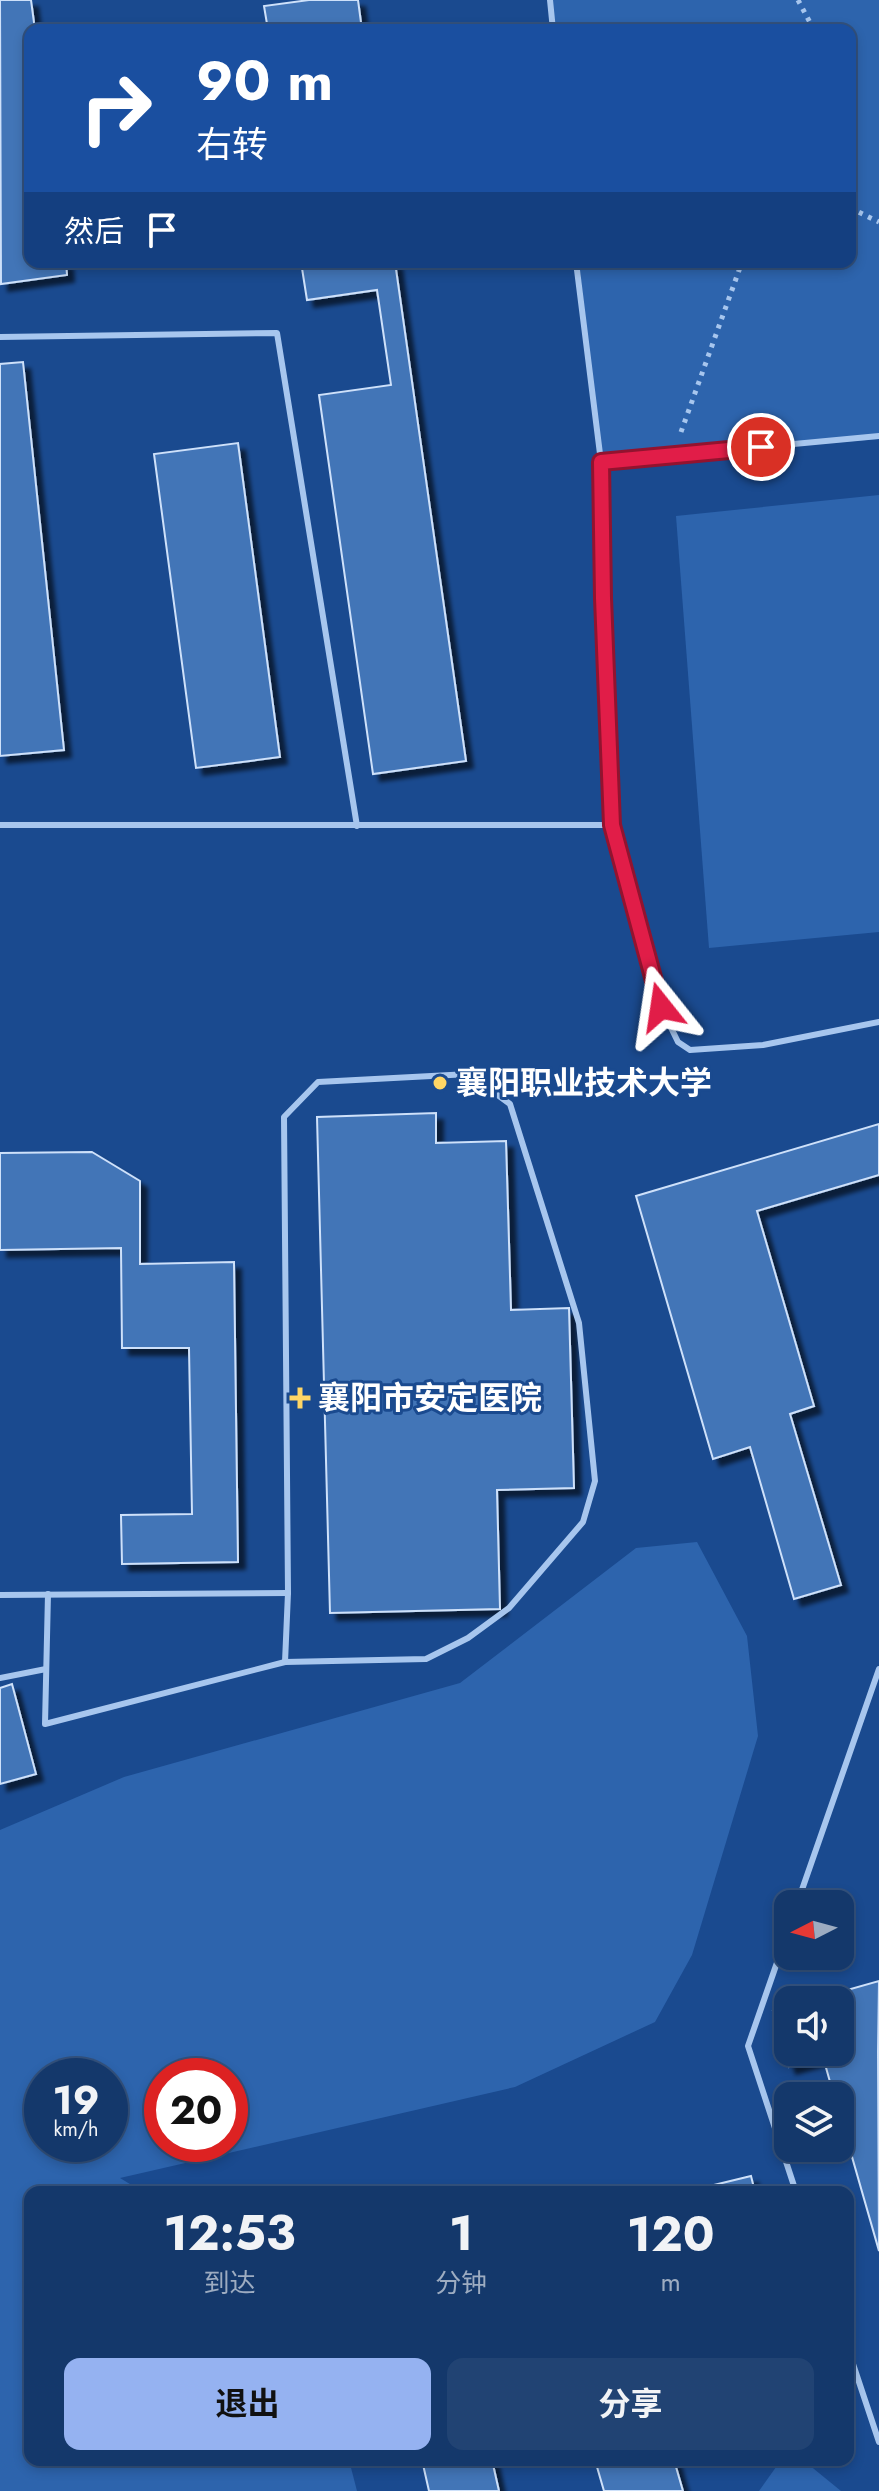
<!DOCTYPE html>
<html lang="zh">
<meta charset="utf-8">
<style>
:root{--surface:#14386b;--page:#214373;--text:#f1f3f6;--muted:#9dacc1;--line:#33527e;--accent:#95b2f1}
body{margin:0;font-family:Jost,"Noto Sans SC",sans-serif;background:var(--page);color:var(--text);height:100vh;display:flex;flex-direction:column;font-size:30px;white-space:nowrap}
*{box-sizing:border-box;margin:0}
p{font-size:26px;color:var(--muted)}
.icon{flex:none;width:44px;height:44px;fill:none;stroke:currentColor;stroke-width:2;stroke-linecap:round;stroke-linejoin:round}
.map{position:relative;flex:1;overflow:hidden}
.details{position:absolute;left:24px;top:2186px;width:830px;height:280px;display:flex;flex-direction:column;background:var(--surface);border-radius:16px;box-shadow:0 4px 12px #0003,0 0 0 2px var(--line)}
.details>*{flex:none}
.top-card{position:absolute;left:24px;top:24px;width:832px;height:244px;border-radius:16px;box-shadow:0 4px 12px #0003,0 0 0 2px var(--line);background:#1a4fa0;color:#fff;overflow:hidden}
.needle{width:52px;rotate:264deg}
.tools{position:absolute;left:774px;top:1890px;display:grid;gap:16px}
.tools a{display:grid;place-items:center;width:80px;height:80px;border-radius:16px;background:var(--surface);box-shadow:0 4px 12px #0003,0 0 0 2px var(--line);font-size:40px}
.speed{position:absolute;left:24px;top:2058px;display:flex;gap:16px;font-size:40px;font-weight:700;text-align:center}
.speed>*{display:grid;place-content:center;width:104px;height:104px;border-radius:50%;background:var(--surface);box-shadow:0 4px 12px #0003,0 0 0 2px var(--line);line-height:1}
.speed small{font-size:20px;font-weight:400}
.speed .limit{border:12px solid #d22;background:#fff;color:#111}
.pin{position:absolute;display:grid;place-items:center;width:68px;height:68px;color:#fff;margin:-34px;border:4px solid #fff;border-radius:50%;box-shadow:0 2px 8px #0007}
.me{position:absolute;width:88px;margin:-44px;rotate:345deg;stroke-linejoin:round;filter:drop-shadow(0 0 6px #0008)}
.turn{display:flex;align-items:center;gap:28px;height:168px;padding:0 40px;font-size:36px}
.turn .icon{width:104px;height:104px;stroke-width:2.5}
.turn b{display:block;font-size:56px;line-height:68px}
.then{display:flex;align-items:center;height:76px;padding:0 40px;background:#0003;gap:16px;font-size:30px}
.eta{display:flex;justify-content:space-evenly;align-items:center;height:136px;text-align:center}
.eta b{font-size:48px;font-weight:700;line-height:56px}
.action{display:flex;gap:16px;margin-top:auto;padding:16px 40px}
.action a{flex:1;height:92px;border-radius:16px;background:var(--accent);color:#111;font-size:32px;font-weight:700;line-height:92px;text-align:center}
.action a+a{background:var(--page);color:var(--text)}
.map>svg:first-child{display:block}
.green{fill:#2d64ad;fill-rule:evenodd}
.building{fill:#4374b7;stroke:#cee1fa;stroke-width:2;filter:url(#shadow)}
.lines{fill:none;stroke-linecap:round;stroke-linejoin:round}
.path{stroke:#a7c6ee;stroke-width:5;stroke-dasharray:4 6;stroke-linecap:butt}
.lane{stroke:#a7c6ee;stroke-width:6}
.route-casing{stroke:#92132f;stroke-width:20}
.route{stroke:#e11d48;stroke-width:14}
.poi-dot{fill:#ffd665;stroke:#1a4a8f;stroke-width:3}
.labels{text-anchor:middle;stroke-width:6;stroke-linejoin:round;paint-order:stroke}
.poi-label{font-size:32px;font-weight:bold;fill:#fff;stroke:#1a4a8f;text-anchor:start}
</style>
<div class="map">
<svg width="879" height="2491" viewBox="0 0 879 2491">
<defs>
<filter id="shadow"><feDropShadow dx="7" dy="7" stdDeviation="2" flood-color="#0009"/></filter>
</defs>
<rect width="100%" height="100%" fill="#1a4a8f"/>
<g class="green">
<path d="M550,0H879V439L601,462L579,262H850V30H553Z"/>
<path d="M879,495V932L709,948L676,516Z"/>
<path d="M697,1542L747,1636L758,1736L692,1955L655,2022L515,2087L120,2178L143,2192H30V2460H349L357,2491H0V1830L124,1777L460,1683L636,1548ZM42,2076H110V2144H42ZM162,2076H230V2144H162Z"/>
<path d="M781,2460H803L841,2491H759Z"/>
</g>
<g class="building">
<path d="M0,0H31L35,30H30V262H66L67,275L1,284Z"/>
<path d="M309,0H358L362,30H268L264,6Z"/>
<path d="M301,262H395L466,761L373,774L319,395L391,385L377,290L307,300Z"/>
<path d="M23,362L64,750L0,756V364Z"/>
<path d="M238,443L280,757L196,768L154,454Z"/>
<path d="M436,1113V1143L506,1141L511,1310L569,1308L574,1488L497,1490L500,1609L330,1613L317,1117Z"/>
<path d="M879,1124V1175L757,1211L814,1406L790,1414L841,1585L794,1599L750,1447L713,1459L636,1196Z"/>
<path d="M92,1152L140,1181V1264L234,1262L238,1562L122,1564L121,1515L192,1514L189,1348H122L121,1248L0,1250V1153Z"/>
<path d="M12,1684L36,1774L0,1784V1688Z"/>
<path d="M879,1981L878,2052L879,2251L840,2115V2096H834L823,2057L789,2067L773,2011L788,2007V2052H840V2000H812Z"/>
<path d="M751,2176L755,2192H685Z"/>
<path d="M422,2460H492L499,2491H429Z"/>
<path d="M595,2460H674L683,2491H604Z"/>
</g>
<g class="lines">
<g class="path">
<path d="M798,0L814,30"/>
<path d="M850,208L879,222"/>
<path d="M681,432L742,262"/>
</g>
<g class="lane">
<path d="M550,0L553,30"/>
<path d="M576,262L601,462L603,598L612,825L661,1007L678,1042L690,1050L763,1045L879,1022"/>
<path d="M0,337L277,333L357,826"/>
<path d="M601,462L879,436"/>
<path d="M0,825H612"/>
<path d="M469,1074L510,1104L579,1323L595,1481L583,1522L509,1608L468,1638L426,1659L285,1662L288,1593L284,1117L318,1082Z"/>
<path d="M48,1594L45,1724L285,1662"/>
<path d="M0,1595L288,1593"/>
<path d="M0,1678L46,1669"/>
<path d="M797,1904L879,1669"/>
<path d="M788,1931L748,2046L796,2192"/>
<path d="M848,2349L879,2442"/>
</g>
</g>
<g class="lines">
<defs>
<path id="route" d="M661,1007L612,825L603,598L601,462L761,447"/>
</defs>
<use href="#route" class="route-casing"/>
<use href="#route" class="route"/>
</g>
<g class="poi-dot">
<circle cx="440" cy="1083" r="8"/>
<path d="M296 1386h8v8h8v8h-8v8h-8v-8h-8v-8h8z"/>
</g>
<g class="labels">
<g class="poi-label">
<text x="456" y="1094">襄阳职业技术大学</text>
<text x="318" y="1409">襄阳市安定医院</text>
</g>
</g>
</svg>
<div class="tools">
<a><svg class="needle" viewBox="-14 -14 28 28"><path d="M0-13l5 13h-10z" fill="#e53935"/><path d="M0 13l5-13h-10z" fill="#9dacc1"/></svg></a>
<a><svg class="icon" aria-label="sound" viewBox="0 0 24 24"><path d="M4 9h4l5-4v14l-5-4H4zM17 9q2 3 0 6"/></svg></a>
<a><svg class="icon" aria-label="layers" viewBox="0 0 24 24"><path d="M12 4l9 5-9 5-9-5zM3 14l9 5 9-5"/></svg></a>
</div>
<div class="speed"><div>19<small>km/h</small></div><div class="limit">20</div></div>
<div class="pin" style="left:761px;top:447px;background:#d93025"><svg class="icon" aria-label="arrive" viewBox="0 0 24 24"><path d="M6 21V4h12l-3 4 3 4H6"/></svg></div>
<svg class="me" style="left:661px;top:1007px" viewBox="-20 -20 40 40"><path d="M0-17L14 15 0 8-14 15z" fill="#e11d48" stroke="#fff" stroke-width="4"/></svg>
<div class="top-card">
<div class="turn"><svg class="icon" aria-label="right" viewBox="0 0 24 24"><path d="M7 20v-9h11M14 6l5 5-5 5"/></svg><div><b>90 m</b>右转</div></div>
<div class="then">然后<svg class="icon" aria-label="arrive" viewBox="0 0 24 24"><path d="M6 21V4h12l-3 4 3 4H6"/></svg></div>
</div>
<section class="details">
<div class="eta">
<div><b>12:53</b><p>到达</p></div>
<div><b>1</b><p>分钟</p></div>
<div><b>120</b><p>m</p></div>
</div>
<div class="action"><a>退出</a><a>分享</a></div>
</section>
</div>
